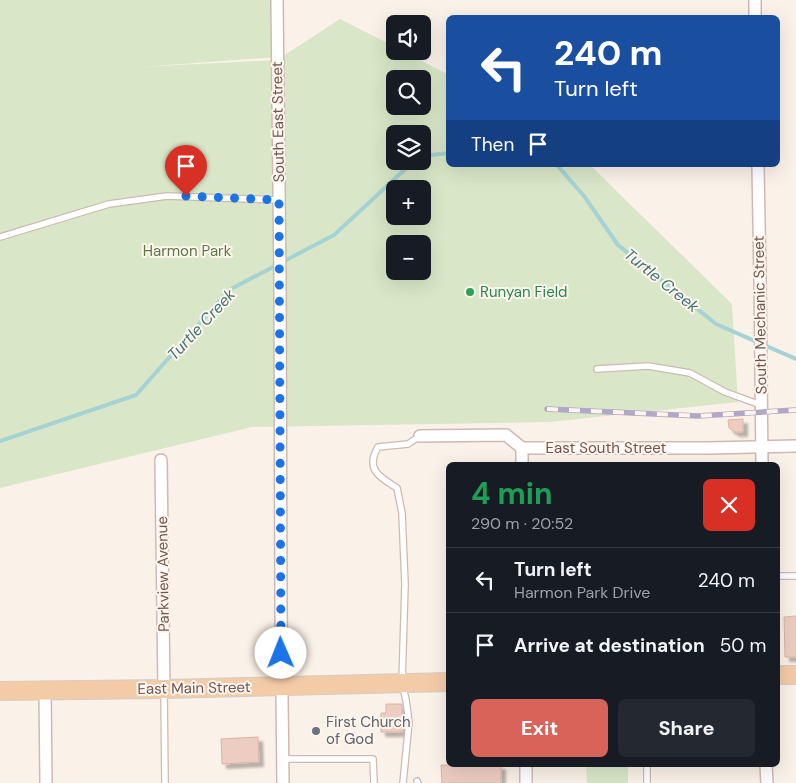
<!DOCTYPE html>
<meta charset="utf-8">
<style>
:root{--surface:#171b24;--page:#242831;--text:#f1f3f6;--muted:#9ea1a6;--line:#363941;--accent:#d96259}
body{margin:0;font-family:"DM Sans",sans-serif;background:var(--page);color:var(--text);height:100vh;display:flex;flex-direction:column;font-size:19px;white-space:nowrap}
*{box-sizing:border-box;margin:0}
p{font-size:16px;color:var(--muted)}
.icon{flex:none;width:28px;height:28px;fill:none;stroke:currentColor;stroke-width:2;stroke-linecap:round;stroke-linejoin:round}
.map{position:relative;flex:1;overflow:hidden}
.panel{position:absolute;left:446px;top:462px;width:334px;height:305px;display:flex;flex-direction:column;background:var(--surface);border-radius:8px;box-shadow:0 5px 20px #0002}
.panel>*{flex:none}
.guide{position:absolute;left:446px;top:15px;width:334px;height:152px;border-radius:8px;box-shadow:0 5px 20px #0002;background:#1a4fa0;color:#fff;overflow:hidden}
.buttons{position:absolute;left:386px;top:15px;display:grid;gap:10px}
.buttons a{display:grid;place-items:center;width:45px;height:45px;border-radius:8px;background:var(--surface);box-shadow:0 5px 20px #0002;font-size:25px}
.pin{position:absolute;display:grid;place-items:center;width:42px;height:42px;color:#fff;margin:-51px -21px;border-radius:50% 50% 50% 0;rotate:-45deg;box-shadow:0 0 5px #0007}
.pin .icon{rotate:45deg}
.me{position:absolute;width:55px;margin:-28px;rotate:359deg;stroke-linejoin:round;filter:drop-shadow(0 0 4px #0008)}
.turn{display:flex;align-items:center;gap:18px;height:105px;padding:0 25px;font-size:22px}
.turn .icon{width:65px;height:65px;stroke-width:2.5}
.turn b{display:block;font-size:35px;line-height:42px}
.then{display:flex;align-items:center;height:48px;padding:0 25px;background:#0003;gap:10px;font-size:19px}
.round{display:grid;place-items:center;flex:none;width:52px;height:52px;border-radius:8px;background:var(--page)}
.head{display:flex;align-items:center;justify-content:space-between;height:85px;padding:0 25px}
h1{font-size:30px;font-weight:700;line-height:38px;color:#1e9e55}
.action{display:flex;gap:10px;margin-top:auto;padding:10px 25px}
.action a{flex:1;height:58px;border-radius:8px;background:var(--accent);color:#fff;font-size:20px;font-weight:700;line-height:58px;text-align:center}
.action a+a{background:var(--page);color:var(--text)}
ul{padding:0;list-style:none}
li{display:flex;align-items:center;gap:15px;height:65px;padding:0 25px;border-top:1px solid var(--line)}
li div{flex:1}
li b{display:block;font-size:19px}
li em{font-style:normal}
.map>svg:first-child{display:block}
.green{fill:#d9e7c8;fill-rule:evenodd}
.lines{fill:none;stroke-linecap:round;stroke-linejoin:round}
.stream{stroke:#a5d3d3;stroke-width:4}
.building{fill:#edcdc2;stroke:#deb2a4;filter:url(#shadow)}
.service-casing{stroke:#cebab2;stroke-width:8}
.minor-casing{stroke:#cebab2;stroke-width:14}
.primary-casing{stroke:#d5ccca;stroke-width:20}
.service{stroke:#fff;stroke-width:5.5}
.minor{stroke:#fff;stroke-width:11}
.primary{stroke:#f3cba7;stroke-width:18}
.rail-casing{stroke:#b2a7c4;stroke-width:5.5}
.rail{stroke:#fdf5ee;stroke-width:4;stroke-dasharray:11;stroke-linecap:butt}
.route{stroke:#1a73e8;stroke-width:9;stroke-dasharray:0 16.2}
.leisure-dot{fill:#2e9e5b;stroke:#fdf5ee;stroke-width:2}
.worship-dot{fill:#6b7280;stroke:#fdf5ee;stroke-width:2}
.labels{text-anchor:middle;stroke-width:4;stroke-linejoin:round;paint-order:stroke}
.street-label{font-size:15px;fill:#72564e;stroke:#fdf5ee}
.park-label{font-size:15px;fill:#5d7747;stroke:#fdf5ee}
.leisure-label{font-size:15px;fill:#27864d;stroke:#fdf5ee;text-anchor:start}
.worship-label{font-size:15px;fill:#5b616d;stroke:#fdf5ee;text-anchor:start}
.water-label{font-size:16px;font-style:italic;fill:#437576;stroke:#fdf5ee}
</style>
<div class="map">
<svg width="796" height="783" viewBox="0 0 796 783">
<defs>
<filter id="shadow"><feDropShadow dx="4.5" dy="4.5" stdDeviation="1" flood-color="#0004"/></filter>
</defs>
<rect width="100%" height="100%" fill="#faf1e8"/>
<g class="green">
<path d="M0,0H277V57L140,67L277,60L340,19L395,47V51H403L449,75V165H590L732,304L738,402L550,422L252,427L0,488ZM395,79H422V106H395ZM395,134H422V161H395ZM395,189H422V216H395ZM395,244H422V271H395Z"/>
<path d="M586,765H628V783H587Z"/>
</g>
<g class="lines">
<g class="stream">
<path d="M422,156L449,153"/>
<path d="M557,165L584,196L618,245L716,324L796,359"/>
<path d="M0,441L136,395L229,290L334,235L414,161"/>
</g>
</g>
<g class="building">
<path d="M743,419V432H735L729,428L728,420Z"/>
<path d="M796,616V657H785L784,617Z"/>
<path d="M386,704H402V717H404V722L403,732H381V713H386Z"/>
<path d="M258,737L259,762L222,764L221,739Z"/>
<path d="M441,765H501V783H442Z"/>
</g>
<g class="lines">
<defs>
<g id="service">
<path d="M0,237L109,204L167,196L279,200"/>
<path d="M597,369L648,366L690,373L725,392L761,405"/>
<path d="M778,576H796"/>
<path d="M164,690L165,783"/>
<path d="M283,759H373L374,783"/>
<path d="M647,765V783"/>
<path d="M417,781L418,783"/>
<path d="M403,783L409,722L406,700L402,683L405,584L402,513L397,488C379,477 365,469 378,447L408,444L420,436"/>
</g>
<g id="minor">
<path d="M277,0L280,281L281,607L283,783"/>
<path d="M755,0V18"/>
<path d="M758,165L760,279L762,465"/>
<path d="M420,436L506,435L522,448H710L796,446"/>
<path d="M522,448V465"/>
<path d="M161,460L164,689"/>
<path d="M45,690L46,783"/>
<path d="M526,765V783"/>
<path d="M766,765L767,783"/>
</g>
<g id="primary">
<path d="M778,675H796"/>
<path d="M0,691L164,689L449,682"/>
</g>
</defs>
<use href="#service" class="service-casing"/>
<use href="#minor" class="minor-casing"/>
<use href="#primary" class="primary-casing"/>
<use href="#service" class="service"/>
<use href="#minor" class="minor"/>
<use href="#primary" class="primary"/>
<defs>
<path id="rail" d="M547,409L698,416L796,410"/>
</defs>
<use href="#rail" class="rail-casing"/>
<use href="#rail" class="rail"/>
</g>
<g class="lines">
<path class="route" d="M186,196L279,200L281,653"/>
</g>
<circle class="leisure-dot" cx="470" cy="292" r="5"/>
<circle class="worship-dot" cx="316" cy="731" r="5"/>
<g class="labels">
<g class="street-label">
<text transform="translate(278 122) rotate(-91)" y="5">South East Street</text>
<text transform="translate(760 315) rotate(-91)" y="5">South Mechanic Street</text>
<text x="606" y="453">East South Street</text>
<text transform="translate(163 574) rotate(-91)" y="5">Parkview Avenue</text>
<text transform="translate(194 688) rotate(-1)" y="5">East Main Street</text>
</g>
<g class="park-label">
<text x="187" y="256">Harmon Park</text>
</g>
<g class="leisure-label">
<text x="480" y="297">Runyan Field</text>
</g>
<g class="worship-label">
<text x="326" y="727">First Church<tspan x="326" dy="17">of God</tspan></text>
</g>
<g class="water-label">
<text transform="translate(662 280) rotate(39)" y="6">Turtle Creek</text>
<text transform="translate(201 324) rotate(-47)" y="6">Turtle Creek</text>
</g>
</g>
</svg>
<div class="buttons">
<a><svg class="icon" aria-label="sound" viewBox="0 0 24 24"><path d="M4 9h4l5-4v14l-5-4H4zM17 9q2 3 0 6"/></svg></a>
<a><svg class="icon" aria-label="search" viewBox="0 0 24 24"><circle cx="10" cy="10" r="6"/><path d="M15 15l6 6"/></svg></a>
<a><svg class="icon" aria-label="layers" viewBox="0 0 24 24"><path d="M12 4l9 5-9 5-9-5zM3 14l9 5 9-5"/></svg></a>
<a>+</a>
<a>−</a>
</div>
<div class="pin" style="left:186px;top:196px;background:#d93025"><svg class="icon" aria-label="arrive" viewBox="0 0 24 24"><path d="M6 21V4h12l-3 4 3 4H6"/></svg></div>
<svg class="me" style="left:281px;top:653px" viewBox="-20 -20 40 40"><circle r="19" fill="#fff"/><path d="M0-13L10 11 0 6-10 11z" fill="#1a73e8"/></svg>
<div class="guide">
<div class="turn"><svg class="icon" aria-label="left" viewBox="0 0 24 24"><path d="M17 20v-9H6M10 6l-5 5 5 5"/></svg><div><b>240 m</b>Turn left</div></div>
<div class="then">Then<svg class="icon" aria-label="arrive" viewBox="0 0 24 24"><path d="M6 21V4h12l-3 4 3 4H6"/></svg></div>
</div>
<section class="panel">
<div class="head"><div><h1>4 min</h1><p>290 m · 20:52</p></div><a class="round" style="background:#d93025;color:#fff"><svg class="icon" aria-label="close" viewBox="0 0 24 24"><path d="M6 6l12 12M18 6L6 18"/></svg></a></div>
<ul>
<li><svg class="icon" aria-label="left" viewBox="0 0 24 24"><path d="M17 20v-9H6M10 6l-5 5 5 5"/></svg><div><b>Turn left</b><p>Harmon Park Drive</p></div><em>240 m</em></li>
<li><svg class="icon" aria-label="arrive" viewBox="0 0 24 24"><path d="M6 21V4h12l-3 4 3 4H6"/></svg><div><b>Arrive at destination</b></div><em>50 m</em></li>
</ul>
<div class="action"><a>Exit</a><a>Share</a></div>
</section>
</div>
